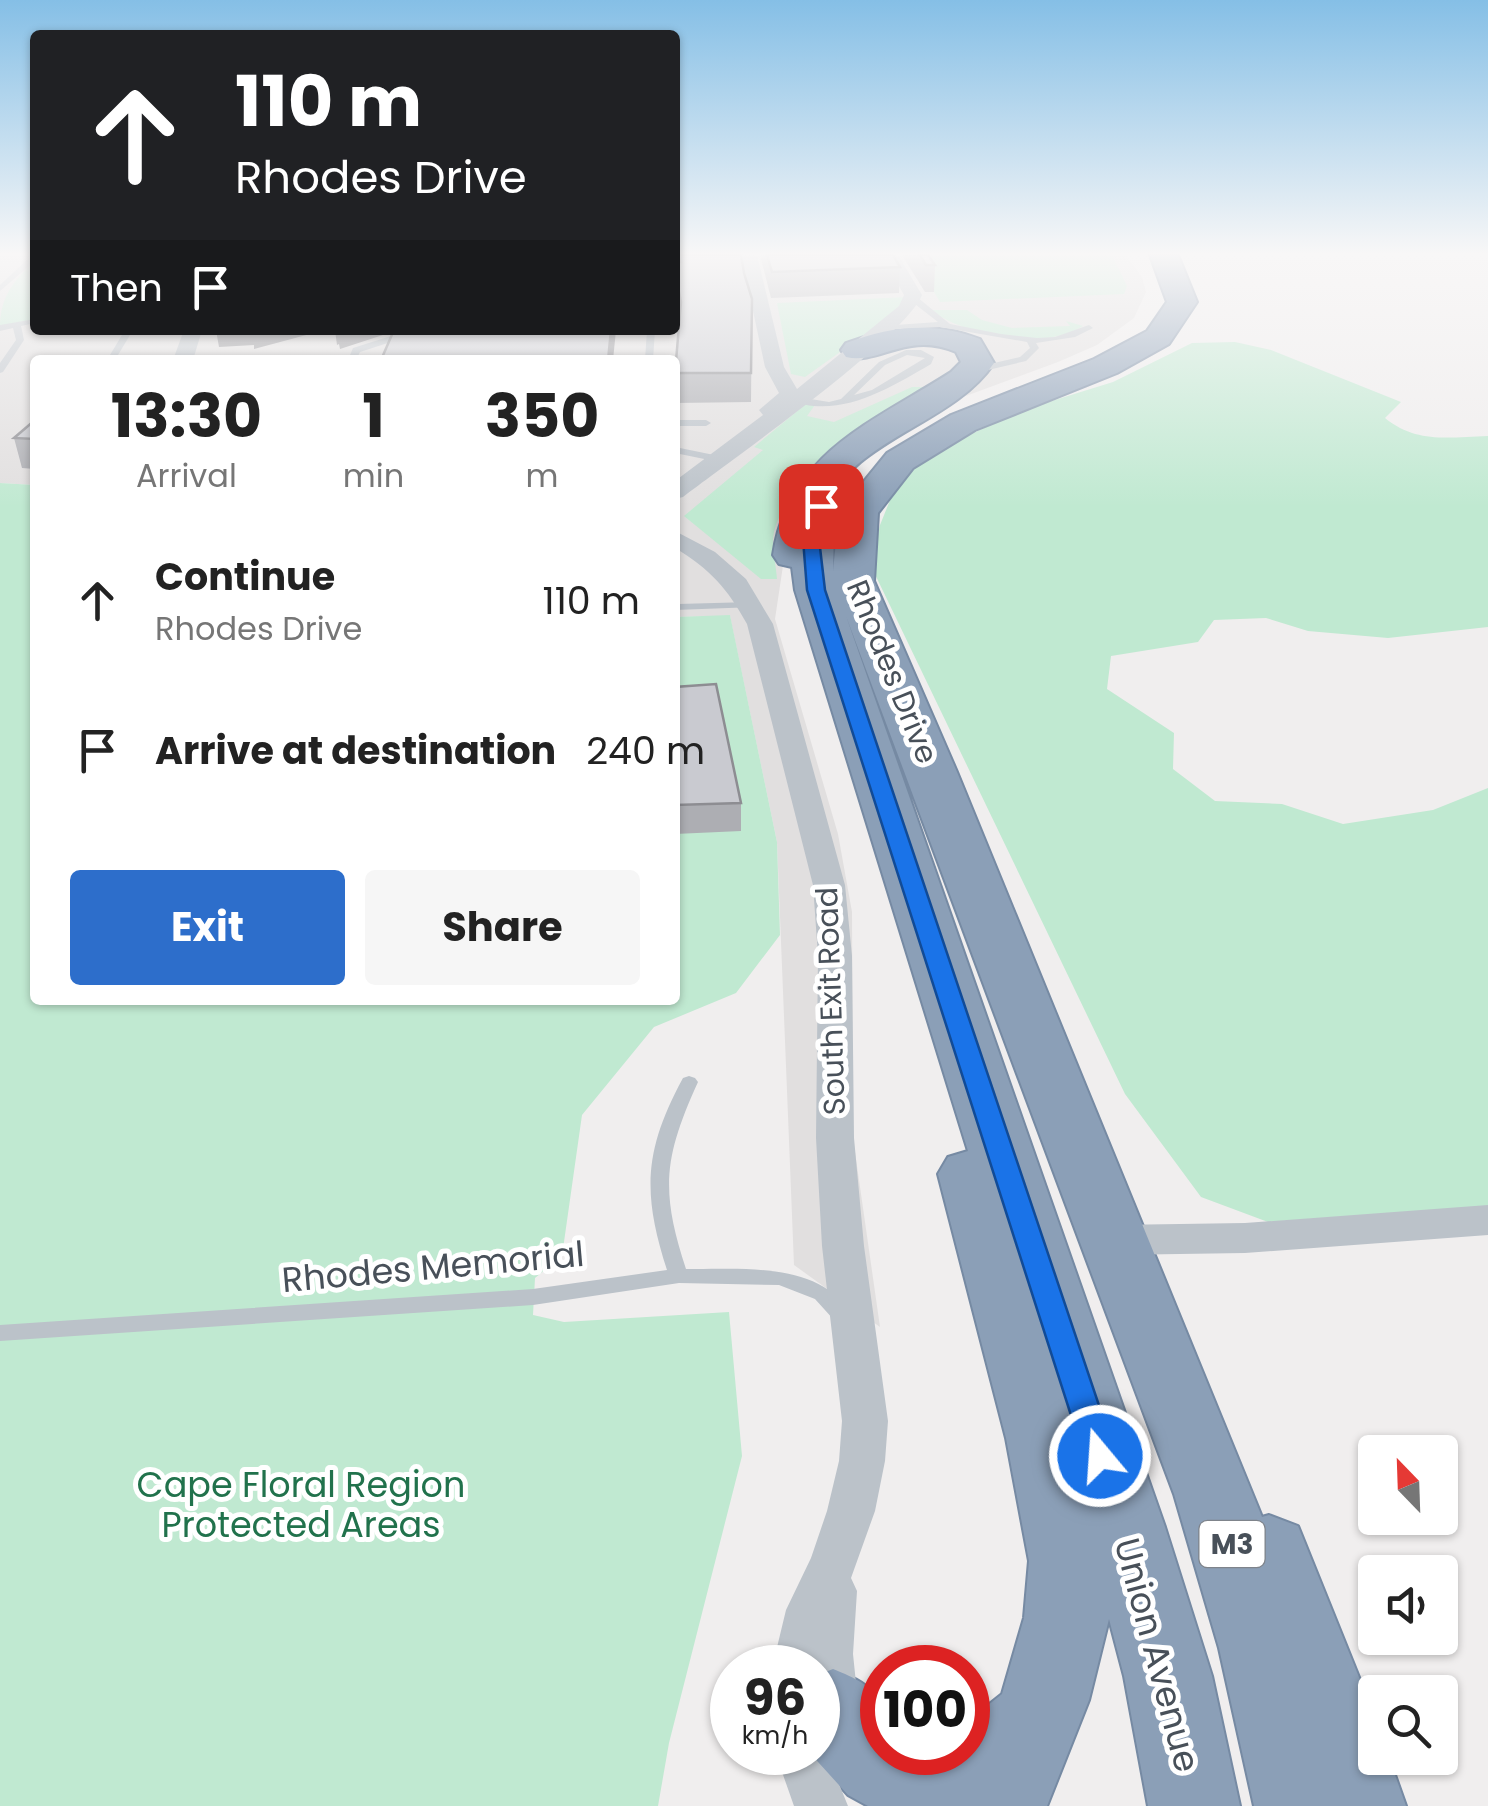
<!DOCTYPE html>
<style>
:root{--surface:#fff;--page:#f6f6f6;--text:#222;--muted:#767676;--accent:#2d6ecb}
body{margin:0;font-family:Poppins,sans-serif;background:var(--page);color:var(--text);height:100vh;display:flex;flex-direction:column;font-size:38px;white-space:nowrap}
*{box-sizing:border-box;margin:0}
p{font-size:32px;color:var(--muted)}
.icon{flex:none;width:55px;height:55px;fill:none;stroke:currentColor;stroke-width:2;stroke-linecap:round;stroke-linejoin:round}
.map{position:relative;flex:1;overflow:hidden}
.details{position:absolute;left:30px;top:355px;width:650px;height:650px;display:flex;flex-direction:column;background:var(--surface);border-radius:10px;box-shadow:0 2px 8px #0004}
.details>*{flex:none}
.banner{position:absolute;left:30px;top:30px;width:650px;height:305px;border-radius:10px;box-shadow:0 2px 8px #0004;background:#202124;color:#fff;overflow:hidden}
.needle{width:65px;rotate:337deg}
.fabs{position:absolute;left:1358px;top:1435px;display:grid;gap:20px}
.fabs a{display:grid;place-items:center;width:100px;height:100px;border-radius:10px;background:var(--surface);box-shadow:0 2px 8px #0004;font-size:50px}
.speed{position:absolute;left:710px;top:1645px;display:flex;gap:20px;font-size:50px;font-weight:700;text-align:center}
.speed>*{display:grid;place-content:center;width:130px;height:130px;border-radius:50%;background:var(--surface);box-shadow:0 2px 8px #0004;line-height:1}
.speed small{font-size:25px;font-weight:400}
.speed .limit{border:15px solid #d22;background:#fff;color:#111}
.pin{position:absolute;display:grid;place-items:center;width:85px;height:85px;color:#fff;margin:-42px;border-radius:20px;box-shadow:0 5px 15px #0006}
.me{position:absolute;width:110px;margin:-55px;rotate:342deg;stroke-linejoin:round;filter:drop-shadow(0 0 8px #0008)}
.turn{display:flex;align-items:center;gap:35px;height:210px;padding:0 40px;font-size:45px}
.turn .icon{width:130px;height:130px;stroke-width:2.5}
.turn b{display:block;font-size:70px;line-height:85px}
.then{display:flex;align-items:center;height:95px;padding:0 40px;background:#0003;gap:20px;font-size:38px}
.eta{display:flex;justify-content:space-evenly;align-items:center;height:170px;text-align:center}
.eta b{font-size:60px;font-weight:700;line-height:70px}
.cta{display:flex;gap:20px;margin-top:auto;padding:20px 40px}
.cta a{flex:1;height:115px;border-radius:10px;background:var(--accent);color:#fff;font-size:40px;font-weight:700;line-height:115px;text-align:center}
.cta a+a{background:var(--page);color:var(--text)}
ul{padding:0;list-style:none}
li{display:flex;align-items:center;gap:30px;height:150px;padding:0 40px}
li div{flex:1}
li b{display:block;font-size:38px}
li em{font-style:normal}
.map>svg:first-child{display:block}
.education{fill:#e1dfdf}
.green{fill:#c0e9d1}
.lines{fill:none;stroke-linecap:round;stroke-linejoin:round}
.motorway-casing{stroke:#768aa3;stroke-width:4}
.service{fill:#bbc2c9;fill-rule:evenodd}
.minor{fill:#bbc2c9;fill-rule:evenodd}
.motorway{fill:#8b9fb7;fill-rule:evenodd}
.wall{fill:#adaeb3}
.shaded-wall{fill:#8d8d92}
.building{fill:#c9cad0;stroke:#8d8d92;stroke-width:2.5}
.route{fill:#1a73e8;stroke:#114b97;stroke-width:2.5}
.labels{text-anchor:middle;stroke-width:10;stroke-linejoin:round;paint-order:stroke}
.shield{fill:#fff;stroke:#7f848b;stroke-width:2.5}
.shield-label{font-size:28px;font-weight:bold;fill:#485059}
.street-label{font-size:30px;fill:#485059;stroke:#fff}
.near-street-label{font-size:35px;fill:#485059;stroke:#fff}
.near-park-label{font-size:35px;fill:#21724c;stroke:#fff}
</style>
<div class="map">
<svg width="1488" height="1806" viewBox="0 0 1488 1806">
<rect width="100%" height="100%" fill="#f0eeee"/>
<path class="education" d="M0,255H35V330H675V255H1125L1142,277L1146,292L1134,318L1097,345L1058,362L936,407L890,419L790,519L775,619L838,834L852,912L853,1138L880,1327L794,1265L777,842L730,616L675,617V360H35V485L0,483Z"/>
<g class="green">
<path d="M912,255H1112L1127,286L1124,294L940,302Z"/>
<path d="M35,261V319L0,326C0,297 14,280 35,261Z"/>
<path d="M908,297L902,308L805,377L791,374L777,303Z"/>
<path d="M930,310H967L982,320L1012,328L1070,326L1066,321L1083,326C1042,352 967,336 930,310Z"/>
<path d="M1235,342L1271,350L1401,402L1385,418C1417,444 1449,437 1488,436V627L1388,638L1308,631L1266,618L1214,620L1198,642L1111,656L1107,689L1174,733L1173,769L1215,801L1282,804L1343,824L1433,810L1488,788V1206L1268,1222L1201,1197L1125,1094L871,566L880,525L903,468L1016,412L1113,382L1192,343Z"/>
<path d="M912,387H935C883,423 790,467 774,532C771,546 776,564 777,579H761L684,516L763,450L754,447L807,403L815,405L807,416L834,422Z"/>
<path d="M0,483L35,485V1000H675V617L730,615L777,842L780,935L736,993L654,1027L582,1115L562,1256L535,1278L533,1315L564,1322L729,1312L742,1456L669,1743L658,1806H0Z"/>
</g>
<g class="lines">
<defs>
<path id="motorway" d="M1150,255H1178L1197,302L1169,344L1117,373L975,430L913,468L878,513L874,581L957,772L1262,1517L1269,1515L1298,1526L1375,1717V1758H1389L1406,1806H1254L1219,1648L1174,1494L846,616L1165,1527L1212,1676L1240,1806H1148L1124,1676L1109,1619L1089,1700L1047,1806H868L848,1795L809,1752H818V1675L833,1669C884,1689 882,1700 882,1752H968V1721L1002,1694L1024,1618L1029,1561L1006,1438L938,1174L948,1157L968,1151L795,590L792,567L779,564L773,555C788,453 873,422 951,372L961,362L956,352C907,331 880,365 846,357L841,350L846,343C891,326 934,321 980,339L994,363C950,427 854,436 821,513L834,523L833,571L839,512L887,453L951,415L1094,359L1147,331L1167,302Z"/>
</defs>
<use href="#motorway" class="motorway-casing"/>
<g class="service">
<path d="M32,255H35V261L0,291V285Z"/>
<path d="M911,297H917L950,324L1001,334L1037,338L1055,337L1089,325L1093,328L1075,337L1036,343L1039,348L1026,361L975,373L972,372V368L1020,357L1030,348L1027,342L940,327L881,330V326L938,322L911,301Z"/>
<path d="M35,319V323L21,326L24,340L3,372L0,373V363L16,340L13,328L0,331V325Z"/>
<path d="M125,330H133L115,360H107Z"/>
<path d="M396,330H404L397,340L360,352L356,360H348L353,348L391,336Z"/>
<path d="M647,330H655L653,360H645Z"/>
<path d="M906,350H921L934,357L931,364C888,389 837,421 787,399L792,396L829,402L841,399L879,362ZM907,355L925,358L872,390L854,395L885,365Z"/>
<path d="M262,356L266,360H257Z"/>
<path d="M675,420H706L711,423L706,426H675Z"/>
<path d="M675,447L719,456L724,459L719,462L675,453Z"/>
<path d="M751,602L755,603V607L675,610V604H678Z"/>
<path d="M689,1076L695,1078L698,1082C664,1157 660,1190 686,1269C741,1270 818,1260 851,1314L848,1320L841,1322L834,1320L815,1299L779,1285L679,1283L533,1305L0,1341V1325L533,1289L667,1270C642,1193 644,1150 683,1078Z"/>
</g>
<g class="minor">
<path d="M741,255H757L784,367L797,389L899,306L904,295L882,255H898L922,295C903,340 731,460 683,497L675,499V481L763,415L759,410L779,393L765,367Z"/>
<path d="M184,330H202L193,360H173Z"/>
<path d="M675,531L715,552L746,579L773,624L845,885L852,956L854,1138L864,1246L888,1421L885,1461L875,1511L851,1578L857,1591L853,1654L859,1712L852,1730L833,1738L818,1731V1668H772L786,1610L811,1558L827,1511L839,1461L842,1421L822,1246L816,1138L818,956L813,885L747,624C727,588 711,570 675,548Z"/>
<path d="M1488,1205V1235L1245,1253L1114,1255L1100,1251L1094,1240L1100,1229L1114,1225L1245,1223Z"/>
<path d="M818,1732L848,1806H794L775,1752H818Z"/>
</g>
<use href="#motorway" class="motorway"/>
</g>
<g class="wall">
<path d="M675,255H741L744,273L752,299L751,402L675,403V367L679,318L675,295Z"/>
<path d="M760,255H893L900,267L899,293L771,298Z"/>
<path d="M902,255H928L935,265L934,292H925Z"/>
<path d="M35,420V469L22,468L14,438Z"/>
<path d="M675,687L741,803V831L675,834Z"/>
</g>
<g class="shaded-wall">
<path d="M216,330H325L254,349V345L219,347Z"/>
<path d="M335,330H392L389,333L340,349L339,344L337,345Z"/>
<path d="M611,330H616L613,360H608Z"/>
</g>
<g class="building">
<path d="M677,255H741L744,273L752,299L751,373H675L681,302L675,272V262H681Z"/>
<path d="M767,255H893L900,267L772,272Z"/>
<path d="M920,255H928L935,265H926Z"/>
<path d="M394,330H464L463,333L478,332V330H611L608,360H381Z"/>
<path d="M35,420V439L14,438Z"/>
<path d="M716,684L741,803L675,805V687Z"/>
</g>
<linearGradient id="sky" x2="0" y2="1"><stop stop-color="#85bfe6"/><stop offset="0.5" stop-color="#f8f7f7"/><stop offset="1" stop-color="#f8f7f7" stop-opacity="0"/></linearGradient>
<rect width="1488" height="507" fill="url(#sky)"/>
<path class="route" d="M821,501L829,506L819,539L825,590L1116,1456L1112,1466L1100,1470L1089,1466L1084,1456L807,590L803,539L813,506Z"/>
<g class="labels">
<rect class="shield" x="1199.5" y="1521" width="65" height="46" rx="8"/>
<g class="shield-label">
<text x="1232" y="1554">M3</text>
</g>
<g class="street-label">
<text transform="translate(892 672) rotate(68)" y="10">Rhodes Drive</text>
<text transform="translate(831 1001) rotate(-92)" y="10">South Exit Road</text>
</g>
<g class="near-street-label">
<text transform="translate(433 1267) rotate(-5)" y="12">Rhodes Memorial</text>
<text transform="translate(1157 1655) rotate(75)" y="12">Union Avenue</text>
</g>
<g class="near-park-label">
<text x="301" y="1497">Cape Floral Region<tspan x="301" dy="40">Protected Areas</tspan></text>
</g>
</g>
</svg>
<div class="fabs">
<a><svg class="needle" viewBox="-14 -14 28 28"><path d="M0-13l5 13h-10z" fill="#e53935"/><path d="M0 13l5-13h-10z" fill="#767676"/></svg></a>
<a><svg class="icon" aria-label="sound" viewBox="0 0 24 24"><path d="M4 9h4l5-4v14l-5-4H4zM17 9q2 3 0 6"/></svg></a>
<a><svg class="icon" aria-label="search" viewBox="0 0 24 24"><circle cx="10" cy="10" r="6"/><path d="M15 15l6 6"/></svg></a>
</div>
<div class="speed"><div>96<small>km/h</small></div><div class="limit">100</div></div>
<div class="pin" style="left:821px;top:506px;background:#d93025"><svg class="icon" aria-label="arrive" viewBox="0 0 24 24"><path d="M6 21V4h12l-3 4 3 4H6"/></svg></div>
<svg class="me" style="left:1100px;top:1456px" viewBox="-20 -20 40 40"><circle r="17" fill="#1a73e8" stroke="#fff" stroke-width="3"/><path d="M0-11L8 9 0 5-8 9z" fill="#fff"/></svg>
<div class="banner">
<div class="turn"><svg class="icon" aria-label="ahead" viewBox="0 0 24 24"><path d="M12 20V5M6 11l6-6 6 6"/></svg><div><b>110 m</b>Rhodes Drive</div></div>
<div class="then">Then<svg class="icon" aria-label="arrive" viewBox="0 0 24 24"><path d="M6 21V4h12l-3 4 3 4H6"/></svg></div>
</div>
<section class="details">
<div class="eta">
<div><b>13:30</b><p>Arrival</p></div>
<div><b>1</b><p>min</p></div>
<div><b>350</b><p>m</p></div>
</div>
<ul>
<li><svg class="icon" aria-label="ahead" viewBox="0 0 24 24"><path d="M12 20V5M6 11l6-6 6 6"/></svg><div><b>Continue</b><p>Rhodes Drive</p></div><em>110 m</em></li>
<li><svg class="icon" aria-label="arrive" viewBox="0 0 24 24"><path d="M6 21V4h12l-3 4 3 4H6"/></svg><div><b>Arrive at destination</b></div><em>240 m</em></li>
</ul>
<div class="cta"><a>Exit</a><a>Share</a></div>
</section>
</div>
